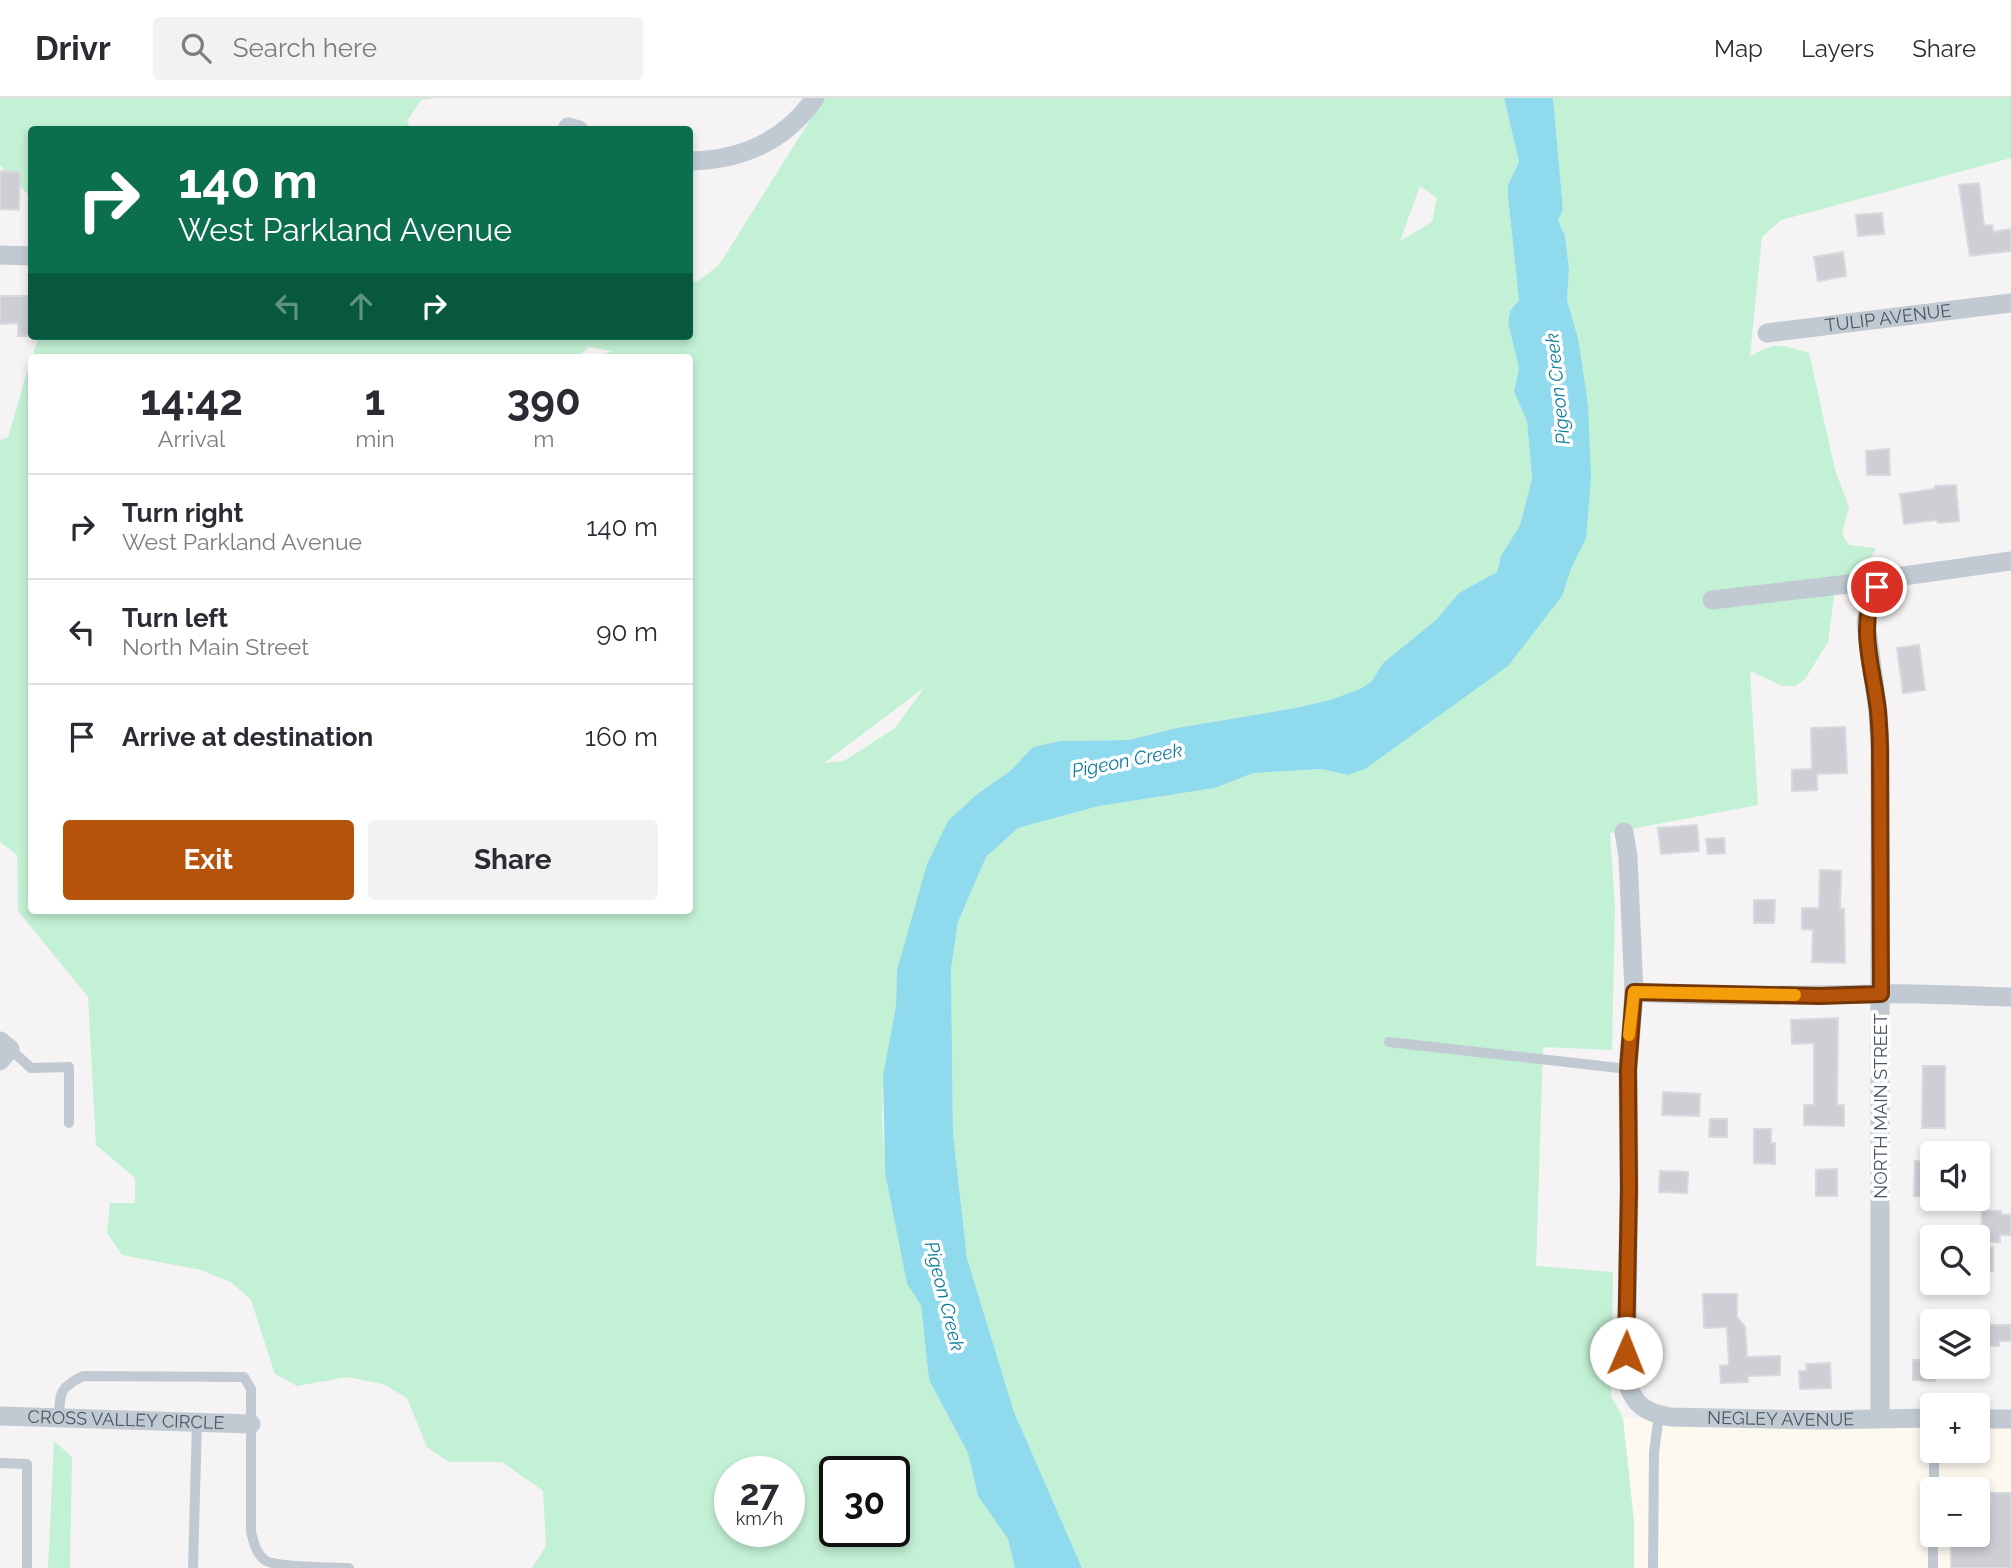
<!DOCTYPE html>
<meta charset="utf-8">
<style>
:root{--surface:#fff;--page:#f2f2f3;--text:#2b2b33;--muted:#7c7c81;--line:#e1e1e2;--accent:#b45309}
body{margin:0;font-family:Raleway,sans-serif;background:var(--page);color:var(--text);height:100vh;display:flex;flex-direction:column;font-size:26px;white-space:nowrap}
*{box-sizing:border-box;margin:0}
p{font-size:23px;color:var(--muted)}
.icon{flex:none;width:38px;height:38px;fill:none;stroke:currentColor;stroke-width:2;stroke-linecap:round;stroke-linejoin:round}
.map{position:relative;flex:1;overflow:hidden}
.panel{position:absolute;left:28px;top:256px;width:665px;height:560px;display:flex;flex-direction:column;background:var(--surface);border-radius:7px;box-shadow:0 4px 10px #0003}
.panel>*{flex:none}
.guide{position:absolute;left:28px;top:28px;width:665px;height:214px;border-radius:7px;box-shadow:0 4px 10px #0003;background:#0b6e4f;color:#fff;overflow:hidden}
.controls{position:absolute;left:1920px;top:1043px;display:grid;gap:14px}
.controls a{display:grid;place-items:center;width:70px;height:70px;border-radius:7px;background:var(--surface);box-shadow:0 4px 10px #0003;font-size:35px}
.speed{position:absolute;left:714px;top:1358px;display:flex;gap:14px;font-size:35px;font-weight:700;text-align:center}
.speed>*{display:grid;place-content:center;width:91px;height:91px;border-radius:50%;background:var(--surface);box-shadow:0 4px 10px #0003;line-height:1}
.speed small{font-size:18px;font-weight:400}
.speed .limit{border:4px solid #111;border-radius:10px;background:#fff;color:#111}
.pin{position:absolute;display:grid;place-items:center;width:60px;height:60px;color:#fff;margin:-30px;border:4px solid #fff;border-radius:50%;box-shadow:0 2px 7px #0007}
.me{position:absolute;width:77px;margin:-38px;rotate:1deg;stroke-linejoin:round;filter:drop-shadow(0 0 5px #0008)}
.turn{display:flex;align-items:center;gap:24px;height:147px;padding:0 35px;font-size:32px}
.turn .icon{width:91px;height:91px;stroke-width:2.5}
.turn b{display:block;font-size:49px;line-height:60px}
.lanes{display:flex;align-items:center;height:66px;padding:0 35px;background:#0003;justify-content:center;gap:35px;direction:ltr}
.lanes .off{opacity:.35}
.eta{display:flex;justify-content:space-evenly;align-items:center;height:119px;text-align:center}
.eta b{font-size:42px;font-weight:700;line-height:49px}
.cta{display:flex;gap:14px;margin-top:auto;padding:14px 35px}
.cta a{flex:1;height:80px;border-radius:7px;background:var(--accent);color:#fff;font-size:28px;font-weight:700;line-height:80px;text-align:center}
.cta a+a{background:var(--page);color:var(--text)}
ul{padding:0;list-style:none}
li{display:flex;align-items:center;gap:21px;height:105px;padding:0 35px;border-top:2px solid var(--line)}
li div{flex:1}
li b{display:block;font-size:26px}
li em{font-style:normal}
header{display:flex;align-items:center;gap:42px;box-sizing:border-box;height:98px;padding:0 35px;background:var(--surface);border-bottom:2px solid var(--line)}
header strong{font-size:33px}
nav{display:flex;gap:38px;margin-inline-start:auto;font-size:24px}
.search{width:490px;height:63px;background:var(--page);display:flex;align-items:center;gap:18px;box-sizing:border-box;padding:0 24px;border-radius:7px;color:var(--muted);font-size:26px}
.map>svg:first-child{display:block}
.commercial{fill:#fdf9ef;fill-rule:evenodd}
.green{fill:#c3f1d5;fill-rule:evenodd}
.water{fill:#90daee}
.building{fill:#cdcfd5;stroke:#d7d9de;stroke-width:2}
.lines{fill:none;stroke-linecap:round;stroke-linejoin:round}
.lane{stroke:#c1cad2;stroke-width:10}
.street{stroke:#c1cad2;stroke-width:19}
.route-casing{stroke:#753606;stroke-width:18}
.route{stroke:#b45309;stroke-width:12}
.slow{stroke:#f59e0b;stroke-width:12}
.labels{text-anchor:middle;stroke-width:7;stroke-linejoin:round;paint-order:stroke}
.street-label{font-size:18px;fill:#4a5661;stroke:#fff}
.water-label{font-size:19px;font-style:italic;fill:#0c7c9b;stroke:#fff}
</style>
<header>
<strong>Drivr</strong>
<div class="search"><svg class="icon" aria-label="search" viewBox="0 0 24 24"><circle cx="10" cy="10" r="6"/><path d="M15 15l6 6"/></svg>Search here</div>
<nav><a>Map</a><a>Layers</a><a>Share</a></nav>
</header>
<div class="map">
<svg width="2011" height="1470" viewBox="0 0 2011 1470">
<rect width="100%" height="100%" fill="#f5f3f3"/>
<path class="commercial" d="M1623,1320L1932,1324V1353H1978V1325H2011V1470H1634V1424ZM1932,1391H1978V1437H1932Z"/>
<g class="green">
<path d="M0,0H435L421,2L407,23L411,31L32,32L31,100L0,67Z"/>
<path d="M824,0H1504L1519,64L1508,87V99L1519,202L1510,213L1508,225L1519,270L1514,294L1527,323L1532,381L1520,427L1501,458L1497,474L1459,495L1436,522L1384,564L1371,584L1360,591L1330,602L1295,610L1177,630L1129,642L1060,643L1033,649L1010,673L976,697L897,872L896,908L883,977L882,1018L885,1075L907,1186L921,1207L929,1282L968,1355L978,1398L1008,1441L1015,1470H532L546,1448L543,1393L502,1364H449L427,1349L407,1300L383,1286L347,1279L297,1288L275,1276L251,1202L232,1185L201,1172L122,1157L107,1135L110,1105H135V1080L96,1047L88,899L18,813L17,757L0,744V342L8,339L31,261L32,812H690V259H595L612,253L589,249L577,259H32L39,238H690V184L698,183L719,167ZM1420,88L1437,100L1432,124L1400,143ZM925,589L895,630L844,663L824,665ZM730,1374H789V1433H730ZM835,1374H894V1433H835Z"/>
<path d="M1553,0H2011V60L1781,122L1762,139L1750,258C1779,244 1777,246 1809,255L1835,372L1849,409L1842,436L1849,447L1876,450L1863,473L1835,492L1828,544L1805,581L1795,588H1782L1750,573L1758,707L1610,735L1615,809L1612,952L1543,949L1536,1168L1613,1174L1611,1298L1623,1320L1634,1424V1470H1082L1014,1314L967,1160L953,1036L951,871L958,824L986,759L1018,730L1099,708L1215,690L1252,675L1321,671L1348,677L1561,499L1571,471L1578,240L1567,202L1569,171L1565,138L1558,122L1563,112Z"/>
<path d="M54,1343L72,1359L70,1470H48Z"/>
</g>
<path class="water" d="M1504,0H1553L1563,112L1558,122L1565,138L1569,171L1567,202L1578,240L1588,307L1591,380L1586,440L1571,471L1562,498L1508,568L1365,671L1348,677L1321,671L1253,675L1215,690L1099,708L1018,730L986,759L958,824L951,871L953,1036L967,1160L1014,1314L1082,1470H1015L1008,1441L978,1398L968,1355L929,1282L921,1207L907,1186L885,1075L883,977L896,908L897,872L927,766L948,723L976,697L1010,673L1033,649L1060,643L1129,642L1177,630L1295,610L1330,602L1360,591L1371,584L1384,564L1436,522L1459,495L1497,474L1501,458L1520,427L1532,381L1527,323L1514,294L1519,270L1508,225L1510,213L1519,202L1508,99V87L1519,64Z"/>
<g class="building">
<path d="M0,73L20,74L19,112L0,111Z"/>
<path d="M1979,85L1984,128L1992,127L1993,134L2011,131V153L1970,158L1959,87Z"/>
<path d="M1882,115L1884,136L1858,138L1856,117Z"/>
<path d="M1843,154L1846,178L1818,183L1814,159Z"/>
<path d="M0,198H32V238H18V225L0,226Z"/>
<path d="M1889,351L1890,377H1867L1866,353Z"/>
<path d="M1956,387L1959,423L1938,425L1937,422L1904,426L1900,396L1935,391V388Z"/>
<path d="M1919,547L1925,592L1903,595L1897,550Z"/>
<path d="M1845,629L1847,675L1817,676V692L1792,693V672L1812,671L1811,630Z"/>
<path d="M1697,727L1699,753L1661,756L1658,730Z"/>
<path d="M1724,740L1725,755L1708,756L1706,741Z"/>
<path d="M1820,772L1841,773L1840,811H1844L1845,865L1812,864L1813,832L1802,831V810H1819Z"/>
<path d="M1754,802H1775L1774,825H1754Z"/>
<path d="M1838,920L1837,1007H1844V1028L1804,1027V1007H1814V945L1792,946L1791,922Z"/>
<path d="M1923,968H1945V1030H1922Z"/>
<path d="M1663,994L1700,996L1699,1018L1662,1017Z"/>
<path d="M1710,1021H1727V1039H1709Z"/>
<path d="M1754,1031H1771V1045H1775V1066L1754,1065Z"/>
<path d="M1915,1063L1932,1064V1099L1914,1098Z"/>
<path d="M1837,1071V1098H1816V1072Z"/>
<path d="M1660,1073L1688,1074L1687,1095L1659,1094Z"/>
<path d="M1982,1113H2001V1116L2011,1117V1137H2000V1144H1981Z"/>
<rect x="1978" y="1149" width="15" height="24"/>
<path d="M1703,1196H1737V1219L1745,1229L1747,1259L1780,1258V1277L1748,1278V1284L1721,1285L1720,1268L1729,1267L1727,1229L1704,1230Z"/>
<path d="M1985,1227H2011V1243H1999V1248H1985Z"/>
<path d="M1913,1262H1932V1269H1936L1935,1283L1913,1282Z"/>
<path d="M1830,1265L1831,1290L1800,1291L1799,1273H1807L1806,1266Z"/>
<path d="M1991,1395H2011V1470H1951V1437H1978V1407H1991Z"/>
</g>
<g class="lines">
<g class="lane">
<path d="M1389,944L1628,971"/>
<path d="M10,951L31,970L69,969V1025"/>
<path d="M59,1320C60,1294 59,1290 83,1278L244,1279L251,1291V1434C254,1445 256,1456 266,1463C283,1470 329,1469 349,1470"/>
<path d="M0,1365L27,1366V1470"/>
<path d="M1934,1391V1353"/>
<path d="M193,1470L197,1324"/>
<path d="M1653,1470L1654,1354L1659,1317"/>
<path d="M1933,1470V1437"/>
</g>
<g class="street">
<path d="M568,29L579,32"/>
<path d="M690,63C741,62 785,43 815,0"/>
<path d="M0,157L32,158"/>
<path id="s1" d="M1767,235L2011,205"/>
<path d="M1712,502L1857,485L1876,489"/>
<path id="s2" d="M1624,734L1628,759L1634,894L1628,971L1629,1091L1626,1282C1634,1306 1643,1314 1670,1319L1820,1322L1932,1320"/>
<path d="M1634,894C1715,899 1796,897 1877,896C1921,895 1966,898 2011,899"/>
<path d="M0,943L10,951L0,963"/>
<path id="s3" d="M0,1318L251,1326"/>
<path d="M1880,1320V651L1878,614L1866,525L1869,503L1876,489L1889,480L2011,463"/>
<path d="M1978,1321H2011"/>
</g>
</g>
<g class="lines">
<defs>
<path id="route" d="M1626,1255L1629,1091L1628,971L1634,894L1819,898L1881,896L1880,651C1880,638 1879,626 1878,613C1874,573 1856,527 1877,489"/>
</defs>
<use href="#route" class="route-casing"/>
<use href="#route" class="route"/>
<path class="slow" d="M1629,937L1634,894L1795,897"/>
</g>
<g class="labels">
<g class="street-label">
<text dy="6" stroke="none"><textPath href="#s1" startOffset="122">TULIP AVENUE</textPath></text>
<text transform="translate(1881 1008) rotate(-90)" y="6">NORTH MAIN STREET</text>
<text dy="6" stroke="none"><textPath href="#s2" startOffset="721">NEGLEY AVENUE</textPath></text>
<text dy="6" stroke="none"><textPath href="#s3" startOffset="126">CROSS VALLEY CIRCLE</textPath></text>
</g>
<g class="water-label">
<text transform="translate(1557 291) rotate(-96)" y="7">Pigeon Creek</text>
<text transform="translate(1127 662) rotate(-11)" y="7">Pigeon Creek</text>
<text transform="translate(945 1198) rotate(76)" y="7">Pigeon Creek</text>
</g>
</g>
</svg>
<div class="controls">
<a><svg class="icon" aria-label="sound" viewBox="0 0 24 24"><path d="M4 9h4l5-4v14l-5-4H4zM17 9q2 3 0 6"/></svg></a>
<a><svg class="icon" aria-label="search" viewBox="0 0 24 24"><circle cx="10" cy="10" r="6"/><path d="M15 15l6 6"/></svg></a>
<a><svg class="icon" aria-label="layers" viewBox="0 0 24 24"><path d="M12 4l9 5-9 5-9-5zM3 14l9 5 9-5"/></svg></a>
<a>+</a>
<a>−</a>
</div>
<div class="speed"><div>27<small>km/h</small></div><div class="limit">30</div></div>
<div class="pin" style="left:1877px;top:489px;background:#d93025"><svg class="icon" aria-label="arrive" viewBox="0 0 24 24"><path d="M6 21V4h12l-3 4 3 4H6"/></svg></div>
<svg class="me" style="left:1626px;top:1255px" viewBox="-20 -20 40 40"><circle r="19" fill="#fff"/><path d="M0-13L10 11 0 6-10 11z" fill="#b45309"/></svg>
<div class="guide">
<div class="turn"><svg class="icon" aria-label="right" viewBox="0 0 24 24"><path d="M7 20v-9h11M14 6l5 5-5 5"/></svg><div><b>140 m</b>West Parkland Avenue</div></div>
<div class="lanes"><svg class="icon off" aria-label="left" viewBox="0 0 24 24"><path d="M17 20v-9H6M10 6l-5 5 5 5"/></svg><svg class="icon off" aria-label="ahead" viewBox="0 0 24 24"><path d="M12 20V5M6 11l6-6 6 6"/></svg><svg class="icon" aria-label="right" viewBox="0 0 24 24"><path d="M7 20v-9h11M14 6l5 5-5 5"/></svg></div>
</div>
<section class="panel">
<div class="eta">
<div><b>14:42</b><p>Arrival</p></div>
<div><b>1</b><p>min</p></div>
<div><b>390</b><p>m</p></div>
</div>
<ul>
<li><svg class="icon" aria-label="right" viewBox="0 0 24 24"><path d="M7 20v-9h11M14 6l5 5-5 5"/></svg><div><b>Turn right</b><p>West Parkland Avenue</p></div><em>140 m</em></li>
<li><svg class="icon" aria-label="left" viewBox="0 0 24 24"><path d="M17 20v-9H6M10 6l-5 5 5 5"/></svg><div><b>Turn left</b><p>North Main Street</p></div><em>90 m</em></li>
<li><svg class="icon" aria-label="arrive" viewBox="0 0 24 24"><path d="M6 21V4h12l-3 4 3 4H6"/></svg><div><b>Arrive at destination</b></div><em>160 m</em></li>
</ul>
<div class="cta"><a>Exit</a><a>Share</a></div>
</section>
</div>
